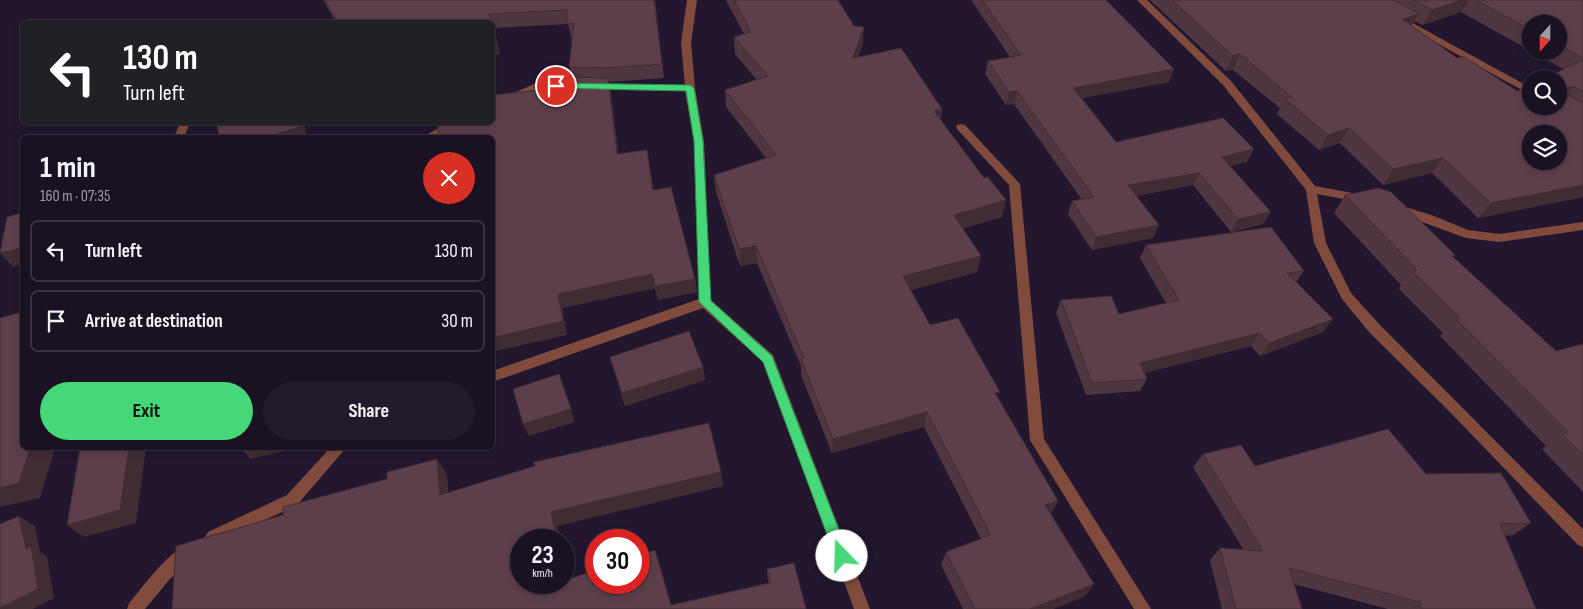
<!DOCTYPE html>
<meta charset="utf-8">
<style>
:root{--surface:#1a1123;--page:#231a2b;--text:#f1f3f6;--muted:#9f9da6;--line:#383141;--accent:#46d779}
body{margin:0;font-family:"Sofia Sans Condensed",sans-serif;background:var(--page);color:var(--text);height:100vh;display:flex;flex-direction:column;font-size:19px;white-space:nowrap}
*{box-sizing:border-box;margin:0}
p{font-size:16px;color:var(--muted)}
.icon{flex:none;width:28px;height:28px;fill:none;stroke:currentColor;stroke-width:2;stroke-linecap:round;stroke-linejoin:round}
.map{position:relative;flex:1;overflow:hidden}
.panel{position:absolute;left:20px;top:135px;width:475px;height:315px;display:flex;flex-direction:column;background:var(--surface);border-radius:8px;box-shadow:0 2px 8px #0003,0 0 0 1px var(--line)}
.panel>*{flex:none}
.guide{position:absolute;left:20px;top:20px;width:475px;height:105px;border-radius:8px;box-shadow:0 2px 8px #0003,0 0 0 1px var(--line);background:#202124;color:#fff;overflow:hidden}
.needle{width:32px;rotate:201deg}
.controls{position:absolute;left:1522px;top:15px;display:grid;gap:10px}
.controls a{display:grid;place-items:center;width:45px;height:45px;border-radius:50%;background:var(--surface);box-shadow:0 2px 8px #0003,0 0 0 1px var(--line);font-size:25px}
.speed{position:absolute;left:510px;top:529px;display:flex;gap:10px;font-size:25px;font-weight:700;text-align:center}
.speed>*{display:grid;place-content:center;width:65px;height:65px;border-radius:50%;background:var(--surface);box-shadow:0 2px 8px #0003,0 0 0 1px var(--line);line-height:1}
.speed small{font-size:12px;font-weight:400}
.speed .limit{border:8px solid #d22;background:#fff;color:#111}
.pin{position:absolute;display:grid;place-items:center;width:42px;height:42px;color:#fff;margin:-21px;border:2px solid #fff;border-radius:50%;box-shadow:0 1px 5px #0007}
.me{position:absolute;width:55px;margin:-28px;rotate:339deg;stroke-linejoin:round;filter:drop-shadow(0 0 4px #0008)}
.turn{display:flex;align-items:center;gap:18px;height:105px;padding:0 20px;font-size:22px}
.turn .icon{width:65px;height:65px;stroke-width:2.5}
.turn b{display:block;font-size:35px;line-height:42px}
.round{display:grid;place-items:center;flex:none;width:52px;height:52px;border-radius:26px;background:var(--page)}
.head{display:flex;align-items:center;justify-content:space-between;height:85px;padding:0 20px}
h1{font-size:30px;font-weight:700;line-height:38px}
.primary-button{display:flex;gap:10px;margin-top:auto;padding:10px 20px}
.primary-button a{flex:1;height:58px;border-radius:30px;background:var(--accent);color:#111;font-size:20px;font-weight:700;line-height:58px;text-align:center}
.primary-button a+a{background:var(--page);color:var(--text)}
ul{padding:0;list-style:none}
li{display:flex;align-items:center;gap:15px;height:62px;margin:0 10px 8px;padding:0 10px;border:2px solid var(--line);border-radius:8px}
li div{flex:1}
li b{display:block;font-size:19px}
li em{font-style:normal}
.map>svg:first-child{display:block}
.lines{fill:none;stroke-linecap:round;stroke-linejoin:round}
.street{fill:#804b3c;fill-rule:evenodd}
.wall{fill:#503640;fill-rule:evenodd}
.shaded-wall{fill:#412c34}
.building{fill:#5d3f4b;stroke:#412c34;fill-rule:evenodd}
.route{fill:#46d779;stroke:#2e8c4f}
</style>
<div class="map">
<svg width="1583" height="609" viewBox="0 0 1583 609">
<rect width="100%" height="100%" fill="#22172f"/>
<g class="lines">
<g class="street">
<path d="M687,0H697L691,43L695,88L704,141L711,300L773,355L870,609H854L763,362L703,308L492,382V371L699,299L694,141L685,91L538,89L492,110V103L536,83L685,85L681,43Z"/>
<path d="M1137,0H1147L1231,81L1315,186L1369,196L1371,199L1369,202L1365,203L1317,194L1326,243L1351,293L1379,324L1583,529V547L1578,545L1450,412L1369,332L1342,299L1314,243L1306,190L1223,85Z"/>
<path d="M1398,15L1531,88V95L1395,20V16Z"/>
<path d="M180,122H190L184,138H174Z"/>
<path d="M449,122H463L436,138H421Z"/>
<path d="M961,124L965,125L1020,184L1044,439L1151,609H1134L1030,440L1009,185L957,129L956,127L957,125Z"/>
<path d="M1396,204L1434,216L1468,230L1499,234L1583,222V230L1499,242L1466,238L1392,211L1390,208L1392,205Z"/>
<path d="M330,448H346L297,505L218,542L213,544L208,542L205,537L208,532L287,495Z"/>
<path d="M188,545L193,547L196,552L193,557L170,579L145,609H127L129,603C144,586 166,553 188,545Z"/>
</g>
</g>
<g class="wall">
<path d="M323,0H655L664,78L609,82L618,154L653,190L695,279L697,292L658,300L655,288L562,308L567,335L494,95L568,87L572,77L569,67L572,38H571L568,24L494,28L500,54L492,55V22H336Z"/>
<path d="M726,0H838L863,44L858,57L942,109L941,120L1002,217L963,228L977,272L911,290L930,325L998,397L1058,501L1051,514L1094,584L1085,596L1053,609H963L941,565L946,552L981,539L924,427L832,453L801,375V366L757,263L740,266L716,192L714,175L766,158L726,107L725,90L757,80L735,54L734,37L744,34Z"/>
<path d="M971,0H1106L1174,69L1169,82L1082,98L1116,142L1247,162L1230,166L1263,224L1231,232L1193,185L1136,196L1153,238L1092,250L1068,214L1072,201L1082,200L1014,104L1006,105L985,74L988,61L1010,57Z"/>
<path d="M1150,0H1583V197L1478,218L1432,173L1383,185L1340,143L1319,150L1277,114L1280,108L1233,70L1226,71ZM1461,12L1563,69L1531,106L1457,58L1411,26L1415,21L1422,25ZM1531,24H1559V51H1531Z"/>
<path d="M1345,195L1453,257L1556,351L1583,344V492L1542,449L1546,446L1440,336L1443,333L1399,289L1401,285L1334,213Z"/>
<path d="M1146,245L1304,271L1296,282L1323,332L1260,356L1251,346L1144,373L1147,379L1140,391L1086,395L1056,313L1061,300L1119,314L1166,303L1140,258Z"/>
<path d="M610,357L703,367L705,380L625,406Z"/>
<path d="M1203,454L1255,466L1426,474L1531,523L1513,535L1505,536L1536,609H1388L1294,584L1302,609H1222L1210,560L1220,548L1243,549L1193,467Z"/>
<path d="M721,472L723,486L557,526L564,582V553L570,579L671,605L768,583L767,569L806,609H172L447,474L448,493Z"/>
</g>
<g class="shaded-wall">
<path d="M1462,0H1469L1461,12L1422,25L1432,10Z"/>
<path d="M1419,14L1409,29L1402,19Z"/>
<path d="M492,25L500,54L492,55Z"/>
<path d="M864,27L863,44L852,75L853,58Z"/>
<path d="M1240,54L1233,70L1226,71L1233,56Z"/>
<path d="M1174,69L1169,82L1069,100L1073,88Z"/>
<path d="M608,78L611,92L620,168L617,154Z"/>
<path d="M1573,86L1560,101L1564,90Z"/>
<path d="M1017,91L1014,104L1006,105L1009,92Z"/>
<path d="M942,109L940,126L934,111Z"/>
<path d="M299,122H304L307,138H262Z"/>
<path d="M1349,128L1340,143L1319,150L1328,135Z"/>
<path d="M1254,149L1247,162L1215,169L1222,157Z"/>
<path d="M1443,158L1432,173L1383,185L1393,169Z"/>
<path d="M1199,173L1193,185L1123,198L1128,185Z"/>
<path d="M1583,185V197L1478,218L1491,203Z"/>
<path d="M1006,200L1002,217L951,232L954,215Z"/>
<path d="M1271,212L1263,224L1231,232L1238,219Z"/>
<path d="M1159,225L1153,238L1092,250L1096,237Z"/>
<path d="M756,246L757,263L740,266L739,249Z"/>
<path d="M22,248V264L13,267L0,254Z"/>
<path d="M981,256L977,272L901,293L903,276Z"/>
<path d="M652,274L655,288L562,308L567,335L492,352V338L558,294Z"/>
<path d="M695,279L697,292L658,300L655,286Z"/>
<path d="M1333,319L1323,332L1260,356L1269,343Z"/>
<path d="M1260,333L1251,346L1133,376L1140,363Z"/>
<path d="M703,367L705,380L625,406L622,393Z"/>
<path d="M559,374L575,422L529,436L523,424Z"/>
<path d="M927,412L924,427L832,453L833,439Z"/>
<path d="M30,448H55L40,498L0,507V488Z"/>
<path d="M129,448H146L136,523L84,537L67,525Z"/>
<path d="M240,448H298L251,459Z"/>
<path d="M437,459L447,474L449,509L440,495Z"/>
<path d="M721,472L723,486L557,526L561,540H557L551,512Z"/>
<path d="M1058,501L1051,514L1045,505Z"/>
<path d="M19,516L35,526L40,552L47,556L54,598L33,609H0L26,549Z"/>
<path d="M564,553L573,592L566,580L564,568Z"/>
<path d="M1094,584L1085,596L1053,609H1030Z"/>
</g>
<g class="building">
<path d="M325,0H654L662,64L607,68L569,67L574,23L567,24V10L489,14L491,22H338Z"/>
<path d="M734,0H838L854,26L864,27L853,58L901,48L942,109L934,111L984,178L988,177L1006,200L954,215L981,256L903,276L930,325L958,318L1000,392L995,393L1058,501L1045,505L1094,584L1030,609H975L946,552L991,535L927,412L833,439L801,359L804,358L756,246L739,249L714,175L776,155L725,90L768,76L734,37L751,32Z"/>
<path d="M982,0H1106L1174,69L1073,88L1116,142L1223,118L1254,149L1222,157L1271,212L1238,219L1199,173L1128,185L1159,225L1096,237L1072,201L1094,197L1017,91L1009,92L988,61L1021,55Z"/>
<path d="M1172,0H1394L1419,14L1402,19L1457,58L1463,56L1517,91L1531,85V106H1559V79H1545V78L1583,60V92L1573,86L1564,90L1566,94L1583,103V185L1491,203L1443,158L1393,169L1349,128L1328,135L1285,99L1292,97L1240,54L1233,56ZM1531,134H1559V161H1531Z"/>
<path d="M1414,0H1462L1432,10Z"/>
<path d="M1476,0H1583V58L1559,45V24H1531V30Z"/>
<path d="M492,27L496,39L492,40Z"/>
<path d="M568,77L608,78L617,154L647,150L653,190L671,187L695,279L655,286L652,274L558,294L563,321L492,338V138H438V122H492V95L568,87Z"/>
<path d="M217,122H299L300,127L262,138H219Z"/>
<path d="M1379,188L1391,192L1455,255L1452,256L1556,351L1583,344V455L1562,434L1568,432L1456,319L1460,318L1413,272L1417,270L1345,195Z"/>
<path d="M22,213V248L0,253L7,217Z"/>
<path d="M1271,227L1304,271L1287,273L1333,319L1269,343L1260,333L1140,363L1147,379L1092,383L1061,300L1111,296L1119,314L1179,300L1146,245Z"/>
<path d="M22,312V448H30L19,483L0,488V318Z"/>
<path d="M689,331L703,367L622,393L610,357Z"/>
<path d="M559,374L571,409L523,424L513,389Z"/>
<path d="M709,423L721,472L551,512L557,540H521V582H564V568L566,580L596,570V582H639V556L655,550L671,605L770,583L767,569L794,563L806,609H172L176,546L283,515V507L387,479V472L437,459L440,495L535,466L534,462Z"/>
<path d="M1388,429L1426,474L1501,473L1531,523L1500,524L1536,609H1422L1420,602L1289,568L1302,609H1236L1220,548L1263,551L1203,454L1241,445L1255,466Z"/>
<path d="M80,448H129L120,510L67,525Z"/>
<path d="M19,516L26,549L31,546L38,589L0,608V524Z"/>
</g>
<path class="route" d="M556,83L690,85L694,88L703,141L711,301L772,356L849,556L847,560L842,562L837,560L835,556L763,362L699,302L694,141L686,91L552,88L551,86Z"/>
</svg>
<div class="controls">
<a><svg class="needle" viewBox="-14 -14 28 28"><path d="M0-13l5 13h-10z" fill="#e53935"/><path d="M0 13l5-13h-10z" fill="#9f9da6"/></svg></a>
<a><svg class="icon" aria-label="search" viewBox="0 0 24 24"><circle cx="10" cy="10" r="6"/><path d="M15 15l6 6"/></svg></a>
<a><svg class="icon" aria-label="layers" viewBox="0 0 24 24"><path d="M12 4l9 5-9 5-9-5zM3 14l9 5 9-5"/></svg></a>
</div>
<div class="speed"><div>23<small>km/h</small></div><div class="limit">30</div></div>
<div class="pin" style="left:556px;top:86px;background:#d93025"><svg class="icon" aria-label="arrive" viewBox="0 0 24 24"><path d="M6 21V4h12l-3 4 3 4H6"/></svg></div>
<svg class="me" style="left:842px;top:556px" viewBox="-20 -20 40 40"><circle r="19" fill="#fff"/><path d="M0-13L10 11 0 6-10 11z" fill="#46d779"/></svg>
<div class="guide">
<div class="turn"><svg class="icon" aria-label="left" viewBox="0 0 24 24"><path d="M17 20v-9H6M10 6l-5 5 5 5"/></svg><div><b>130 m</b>Turn left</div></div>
</div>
<section class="panel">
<div class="head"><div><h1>1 min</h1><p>160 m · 07:35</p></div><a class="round" style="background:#d93025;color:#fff"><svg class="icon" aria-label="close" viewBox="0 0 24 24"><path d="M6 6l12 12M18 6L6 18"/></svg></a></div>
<ul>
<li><svg class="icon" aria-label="left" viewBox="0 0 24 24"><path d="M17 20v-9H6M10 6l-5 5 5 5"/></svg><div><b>Turn left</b></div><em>130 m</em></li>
<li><svg class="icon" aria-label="arrive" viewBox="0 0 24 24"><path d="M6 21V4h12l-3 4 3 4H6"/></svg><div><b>Arrive at destination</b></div><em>30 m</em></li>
</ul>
<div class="primary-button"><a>Exit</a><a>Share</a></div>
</section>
</div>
